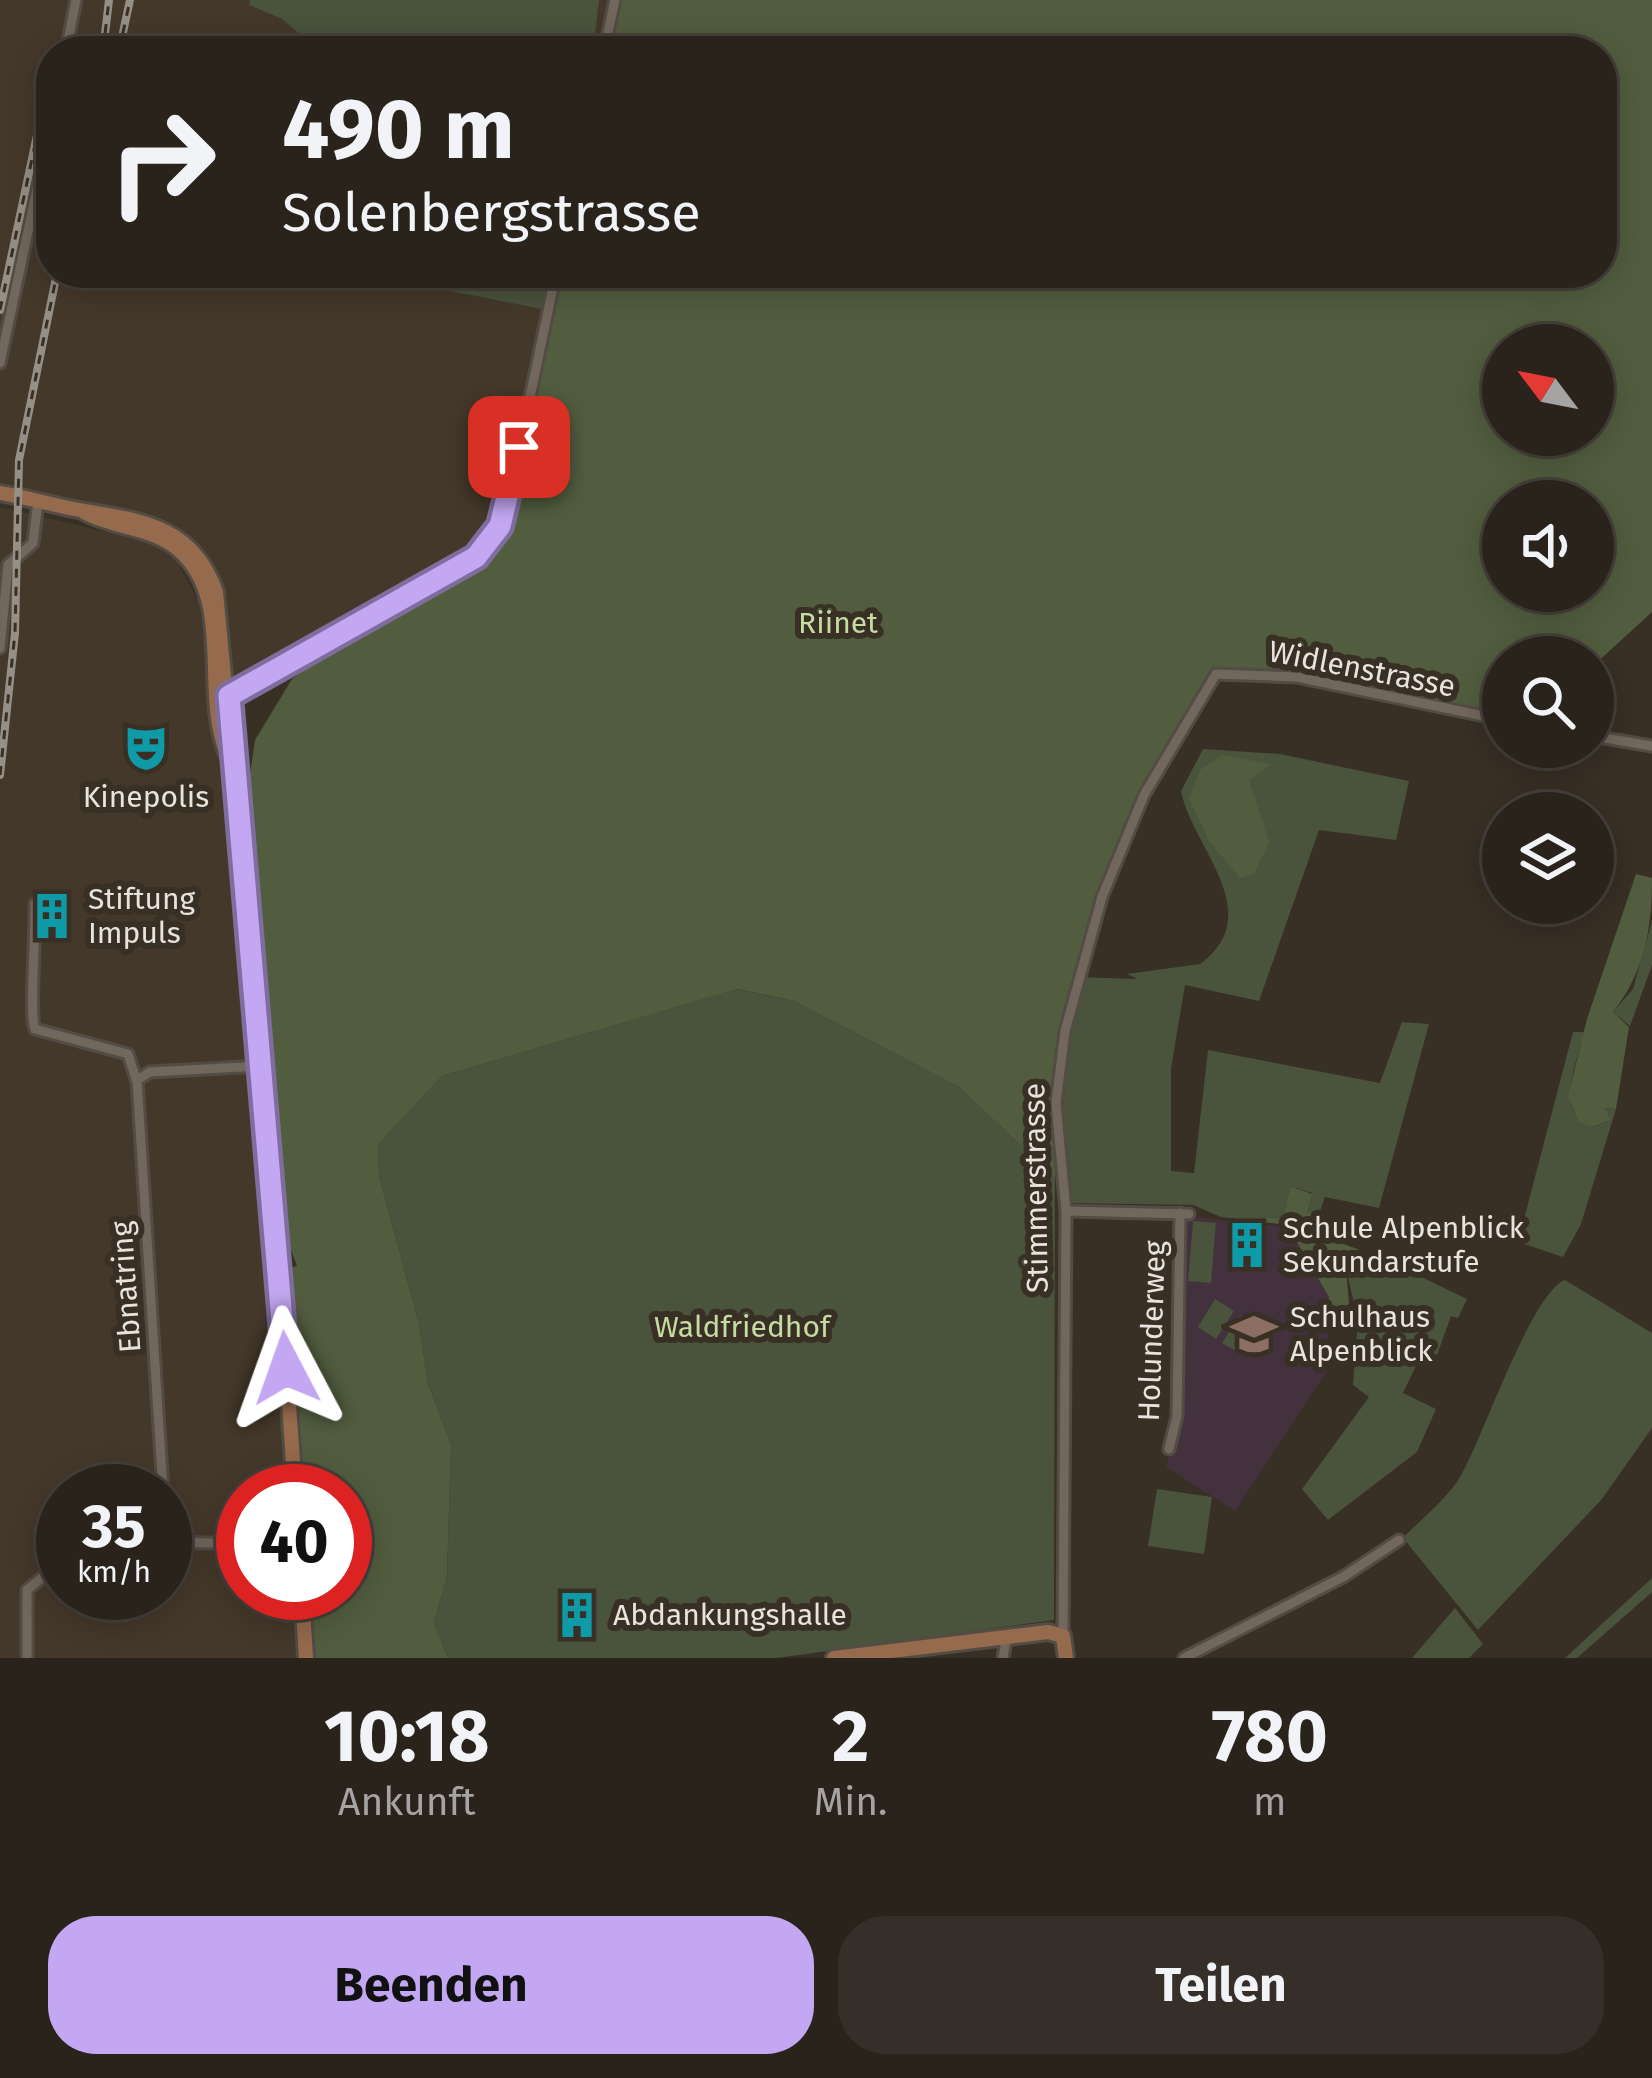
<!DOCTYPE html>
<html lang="de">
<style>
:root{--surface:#2a231c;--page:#362f29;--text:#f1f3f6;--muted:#a5a4a3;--line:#46403b;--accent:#c3a7f2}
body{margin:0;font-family:"Fira Sans",sans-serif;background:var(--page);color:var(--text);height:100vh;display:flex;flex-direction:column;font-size:45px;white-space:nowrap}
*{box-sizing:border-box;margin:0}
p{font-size:39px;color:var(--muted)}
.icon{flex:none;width:66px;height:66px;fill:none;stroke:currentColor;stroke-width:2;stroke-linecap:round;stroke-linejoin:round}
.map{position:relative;height:1658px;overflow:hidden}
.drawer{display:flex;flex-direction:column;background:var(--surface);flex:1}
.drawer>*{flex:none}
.hud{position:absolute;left:36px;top:36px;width:1581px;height:252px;border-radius:48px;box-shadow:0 6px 30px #0003,0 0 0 3px var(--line);background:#2a231c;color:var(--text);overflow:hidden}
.needle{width:78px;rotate:302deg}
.buttons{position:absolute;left:1482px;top:324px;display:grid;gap:24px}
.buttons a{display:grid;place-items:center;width:132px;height:132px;border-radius:50%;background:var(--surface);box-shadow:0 6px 30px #0003,0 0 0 3px var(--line);font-size:60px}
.speed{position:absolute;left:36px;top:1464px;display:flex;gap:24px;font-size:60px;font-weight:700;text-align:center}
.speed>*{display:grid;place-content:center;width:156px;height:156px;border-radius:50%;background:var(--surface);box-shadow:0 6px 30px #0003,0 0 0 3px var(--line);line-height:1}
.speed small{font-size:30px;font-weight:400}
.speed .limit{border:18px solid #d22;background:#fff;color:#111}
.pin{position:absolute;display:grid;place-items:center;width:102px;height:102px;color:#fff;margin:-51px;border-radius:24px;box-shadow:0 6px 18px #0006}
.me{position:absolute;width:132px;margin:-66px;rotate:356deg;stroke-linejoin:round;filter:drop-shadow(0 0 9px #0008)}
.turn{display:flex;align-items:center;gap:42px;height:252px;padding:0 48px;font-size:54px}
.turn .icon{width:156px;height:156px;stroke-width:2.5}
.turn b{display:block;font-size:84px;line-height:102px}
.eta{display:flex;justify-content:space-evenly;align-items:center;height:204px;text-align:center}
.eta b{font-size:72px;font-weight:700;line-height:84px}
.cta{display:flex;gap:24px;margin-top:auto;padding:24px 48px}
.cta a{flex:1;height:138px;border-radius:48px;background:var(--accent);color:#111;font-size:48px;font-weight:700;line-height:138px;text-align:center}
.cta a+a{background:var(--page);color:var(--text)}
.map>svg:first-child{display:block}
.built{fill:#44382a;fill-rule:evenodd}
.education{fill:#43323d}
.green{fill:#4a533c}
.forest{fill:#525d3f;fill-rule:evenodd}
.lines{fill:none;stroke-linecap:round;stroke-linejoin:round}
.street-casing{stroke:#534c44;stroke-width:15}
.secondary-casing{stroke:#534c44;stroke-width:20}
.street{stroke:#71675c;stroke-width:9}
.secondary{stroke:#966a4d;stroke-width:14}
.rail-casing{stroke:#968f86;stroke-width:8}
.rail{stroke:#382f25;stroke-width:3;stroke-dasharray:9;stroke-linecap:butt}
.route-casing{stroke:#7f6d9d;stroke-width:30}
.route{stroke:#c3a7f2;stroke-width:21}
.labels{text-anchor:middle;stroke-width:12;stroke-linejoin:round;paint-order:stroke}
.park-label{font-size:30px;fill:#c6dba2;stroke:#382f25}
.street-label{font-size:30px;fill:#e8e3dc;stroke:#382f25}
.poi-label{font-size:30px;fill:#e8e3dc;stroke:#382f25;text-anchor:start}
</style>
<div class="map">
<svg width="1652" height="1658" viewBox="0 0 1652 1658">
<rect width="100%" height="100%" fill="#382f25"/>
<g class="built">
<path d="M0,0H608L598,51H51V273H555L503,518L476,557L222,697L212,601L170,538L0,494Z"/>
<path d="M0,507L150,542L175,558L199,602L231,852L267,1213L285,1491H243V1593H291L296,1658H0ZM63,1491H165V1593H63Z"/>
</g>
<path class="education" d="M1185,1216L1289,1227L1329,1297L1327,1371L1235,1511L1166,1467L1179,1417Z"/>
<g class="green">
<path d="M250,0H599L593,51H320L282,19L249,5Z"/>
<path d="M361,273H549L542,309Z"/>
<path d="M1203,749L1280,754L1409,781L1396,840L1319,830L1259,1001L1185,985L1171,1069V1171L1194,1173L1208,1050L1380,1083L1402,1022L1429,1024L1379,1208L1325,1197L1319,1214L1308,1213L1312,1193L1290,1186L1283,1218L1265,1217L1263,1222L1221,1217L1193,1205L1071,1203L1063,1107L1077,977L1138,979L1127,974L1200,964C1269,913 1191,846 1181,791Z"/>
<path d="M1652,921V965L1630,1026L1613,1012L1633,989Z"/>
<path d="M736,989L794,1001L959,1087L1055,1178L1054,1620L777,1658H448L434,1623L447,1576L451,1445L428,1383L419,1324L379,1176L378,1143L442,1076Z"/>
<path d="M1573,1032H1584C1577,1064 1553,1111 1593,1127L1611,1120L1603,1108L1616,1109L1581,1224L1563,1257L1518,1242Z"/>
<path d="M1193,1221L1216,1223L1211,1283L1188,1281Z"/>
<path d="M1378,1256L1467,1299L1458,1318L1451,1316L1437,1355L1423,1351L1403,1393L1436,1409L1417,1452L1328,1520L1302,1489L1369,1397L1353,1385L1358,1320L1346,1269L1359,1258Z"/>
<path d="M1565,1280L1652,1333V1428L1602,1499L1478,1630L1403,1538C1421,1519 1447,1499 1460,1477C1482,1440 1531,1293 1565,1280Z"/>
<path d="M1215,1299L1234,1311L1216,1339L1198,1327Z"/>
<path d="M1240,1315L1259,1327L1241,1354L1222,1343Z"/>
<path d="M1157,1489L1212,1497L1204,1554L1148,1546Z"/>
<path d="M1652,1578V1592L1577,1658H1565Z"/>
<path d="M1455,1608L1483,1644L1469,1658H1412Z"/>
</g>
<g class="forest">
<path d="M615,0H1652V612L1593,666V657H1503V720L1297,677L1216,674L1144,795L1077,977L1056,1103L1055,1178L959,1087L794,1001L737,989L442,1076L378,1144L379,1176L419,1324L428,1383L451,1445L447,1576L434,1623L448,1658H312L311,1593H345V1491L301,1487L287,1268L297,1266L287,1239L247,796L255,740L292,679L384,611L456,572L499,527L556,273H1602V51H604ZM1503,345H1593V435H1503ZM1503,501H1593V591H1503Z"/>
<path d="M1222,755L1271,764L1249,780L1269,842L1254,874L1240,878L1209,841L1189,799L1200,770Z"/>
<path d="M1636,874L1652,878C1652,927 1645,972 1613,1012L1629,1027L1616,1109L1604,1108L1611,1120L1592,1127L1579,1122L1568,1096L1587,1019Z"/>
<path d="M1290,1186L1312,1194L1308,1212L1318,1215L1341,1243L1365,1252L1346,1269L1349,1303L1327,1330L1322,1331L1329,1297L1287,1225L1263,1222L1265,1217L1283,1218Z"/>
</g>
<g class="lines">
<defs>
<g id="street">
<path d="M66,51L76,0"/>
<path d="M604,51L615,0"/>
<path d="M0,363L51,123"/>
<path d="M0,648L8,565L33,543L38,501"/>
<path d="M222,696L241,691L456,572L494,535L511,488L556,273"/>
<path d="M1593,736L1652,746"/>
<path d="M35,904C36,928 29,1017 35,1029L128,1054L136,1079"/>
<path d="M1066,1211L1189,1214"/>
<path d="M1169,1449L1177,1416L1180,1213"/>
<path d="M163,1491L137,1080L150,1072L261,1066"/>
<path d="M165,1521L176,1542L243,1544"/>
<path d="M1063,1636L1066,1211L1056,1103L1065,1031L1102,897L1144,795L1216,674L1297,677L1503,720"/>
<path d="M27,1658V1590L44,1576L63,1577"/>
<path d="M1003,1658L1007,1635"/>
<path d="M1184,1658L1343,1577L1399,1540"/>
</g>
<g id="secondary">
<path d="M0,493C25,497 49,504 74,509C136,520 192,523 216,592L278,1245L295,1491"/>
<path d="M84,512C113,528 153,527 179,550C236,600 200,694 228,756"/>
<path d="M302,1593L306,1658"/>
<path d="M834,1658L1048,1632L1063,1636L1066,1658"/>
</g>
</defs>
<use href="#street" class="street-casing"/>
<use href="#secondary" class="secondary-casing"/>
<use href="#street" class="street"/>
<use href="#secondary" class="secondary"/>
<defs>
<g id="rail">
<path d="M103,51L109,0"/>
<path d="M119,51L130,0"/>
<path d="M0,310L37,135"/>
<path d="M0,775L15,633L19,460L57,273"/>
</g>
</defs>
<use href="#rail" class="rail-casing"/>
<use href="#rail" class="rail"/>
</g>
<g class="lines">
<defs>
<path id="route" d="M286,1368L229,696L476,557L500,526L519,447"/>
</defs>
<use href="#route" class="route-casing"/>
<use href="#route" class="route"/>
</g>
<defs>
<symbol id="theatre-bare" viewBox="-9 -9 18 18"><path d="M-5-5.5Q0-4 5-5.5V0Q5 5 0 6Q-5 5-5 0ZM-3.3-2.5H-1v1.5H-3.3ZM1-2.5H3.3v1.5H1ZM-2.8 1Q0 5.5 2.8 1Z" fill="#0f9aa8" stroke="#382f25" stroke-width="2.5" paint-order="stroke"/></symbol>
<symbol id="building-bare" viewBox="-9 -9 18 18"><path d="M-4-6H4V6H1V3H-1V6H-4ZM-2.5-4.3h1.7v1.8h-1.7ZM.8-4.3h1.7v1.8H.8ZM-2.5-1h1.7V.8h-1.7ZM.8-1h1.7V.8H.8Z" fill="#0f9aa8" stroke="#382f25" stroke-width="2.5" paint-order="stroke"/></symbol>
<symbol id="school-bare" viewBox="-9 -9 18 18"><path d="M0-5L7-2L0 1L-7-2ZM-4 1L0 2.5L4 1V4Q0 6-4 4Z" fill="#8d6e63" stroke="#382f25" stroke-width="2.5" paint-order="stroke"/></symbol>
</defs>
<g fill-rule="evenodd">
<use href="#theatre-bare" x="113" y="715" width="66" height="66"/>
<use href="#building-bare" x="19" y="883" width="66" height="66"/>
<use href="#building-bare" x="1214" y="1212" width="66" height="66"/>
<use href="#school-bare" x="1221" y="1301" width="66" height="66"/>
<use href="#building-bare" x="544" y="1582" width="66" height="66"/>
</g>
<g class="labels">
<g class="park-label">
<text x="838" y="633">Riinet</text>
<text x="742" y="1337">Waldfriedhof</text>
</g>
<g class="street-label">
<text transform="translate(1362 669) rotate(11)" y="10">Widlenstrasse</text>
<text transform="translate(1036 1188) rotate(-91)" y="10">Stimmerstrasse</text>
<text transform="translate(126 1287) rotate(-94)" y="10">Ebnatring</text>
<text transform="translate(1152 1331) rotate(-88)" y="10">Holunderweg</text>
</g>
<g class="poi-label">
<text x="146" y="807" text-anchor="middle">Kinepolis</text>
<text x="88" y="909">Stiftung<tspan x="88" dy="34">Impuls</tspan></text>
<text x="1283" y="1238">Schule Alpenblick<tspan x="1283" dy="34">Sekundarstufe</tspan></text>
<text x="1290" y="1327">Schulhaus<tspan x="1290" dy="34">Alpenblick</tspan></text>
<text x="613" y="1625">Abdankungshalle</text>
</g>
</g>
</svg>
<div class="buttons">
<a><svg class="needle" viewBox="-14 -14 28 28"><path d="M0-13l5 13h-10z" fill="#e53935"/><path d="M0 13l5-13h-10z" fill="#a5a4a3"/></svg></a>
<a><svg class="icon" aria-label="sound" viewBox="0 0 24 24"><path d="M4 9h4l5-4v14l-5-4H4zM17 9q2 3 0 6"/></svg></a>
<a><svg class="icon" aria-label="search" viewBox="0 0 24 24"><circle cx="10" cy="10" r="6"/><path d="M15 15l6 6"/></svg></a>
<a><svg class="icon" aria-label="layers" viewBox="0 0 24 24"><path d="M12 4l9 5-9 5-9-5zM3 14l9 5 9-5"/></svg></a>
</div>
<div class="speed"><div>35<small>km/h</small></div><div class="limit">40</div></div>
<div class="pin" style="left:519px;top:447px;background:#d93025"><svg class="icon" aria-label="arrive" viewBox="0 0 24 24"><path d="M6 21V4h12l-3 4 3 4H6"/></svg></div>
<svg class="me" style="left:286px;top:1368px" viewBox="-20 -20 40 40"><path d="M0-17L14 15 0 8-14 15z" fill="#c3a7f2" stroke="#fff" stroke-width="4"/></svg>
<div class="hud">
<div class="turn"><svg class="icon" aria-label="right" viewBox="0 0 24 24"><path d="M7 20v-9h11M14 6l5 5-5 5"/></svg><div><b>490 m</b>Solenbergstrasse</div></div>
</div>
</div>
<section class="drawer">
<div class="eta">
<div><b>10:18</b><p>Ankunft</p></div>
<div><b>2</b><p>Min.</p></div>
<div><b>780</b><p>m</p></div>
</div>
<div class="cta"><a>Beenden</a><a>Teilen</a></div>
</section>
